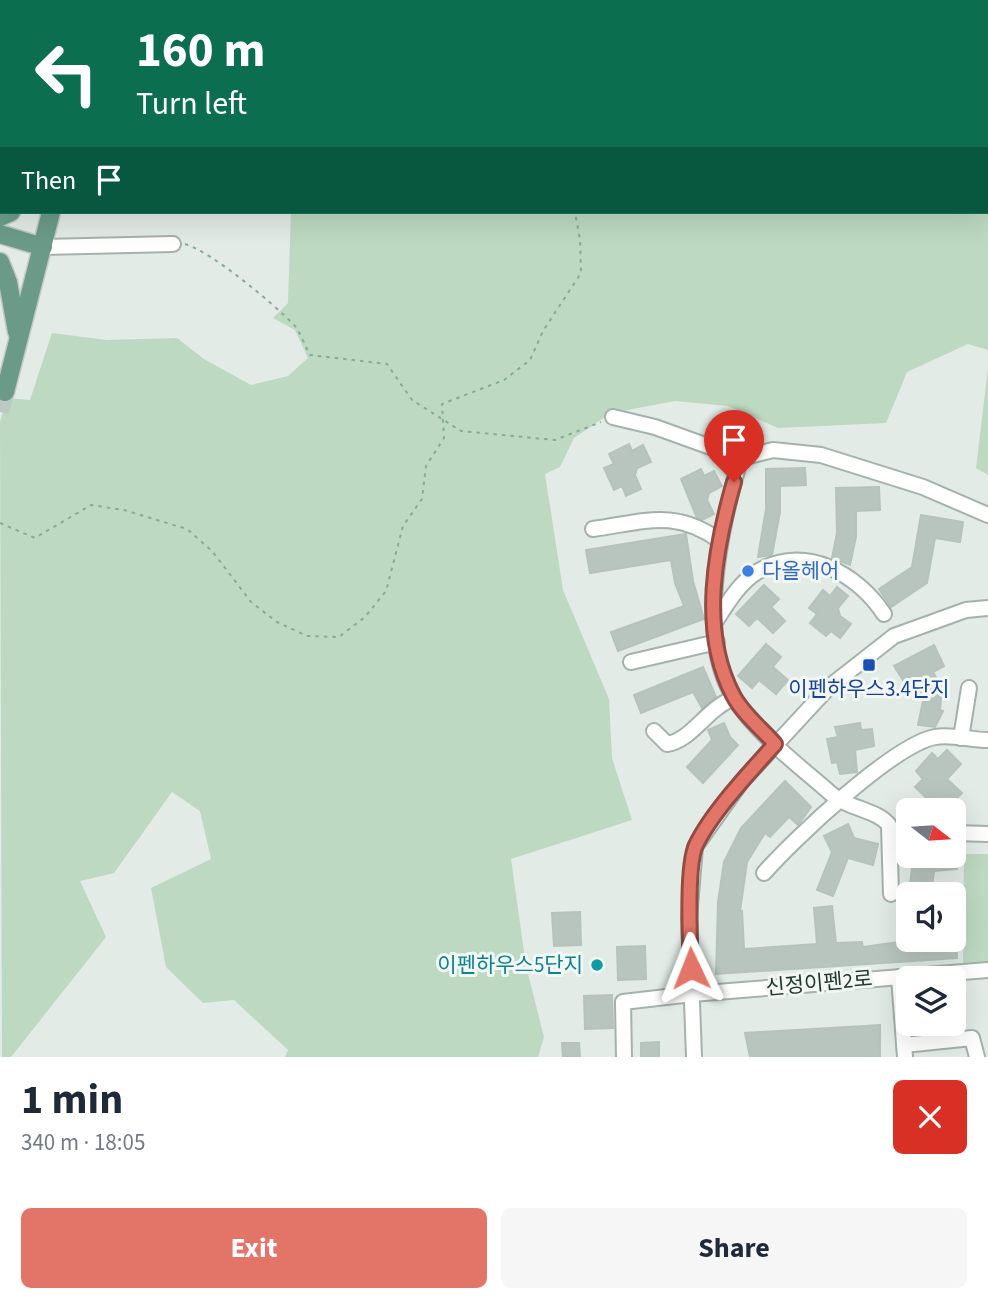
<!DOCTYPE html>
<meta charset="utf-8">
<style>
:root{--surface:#fff;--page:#f6f6f7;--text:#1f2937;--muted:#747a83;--accent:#e27568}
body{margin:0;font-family:"Source Sans 3","Noto Sans KR",sans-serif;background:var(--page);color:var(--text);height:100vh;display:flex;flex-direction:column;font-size:26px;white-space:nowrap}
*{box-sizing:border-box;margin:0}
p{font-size:23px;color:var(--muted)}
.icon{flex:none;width:38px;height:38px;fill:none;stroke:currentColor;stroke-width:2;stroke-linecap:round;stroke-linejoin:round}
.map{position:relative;height:1057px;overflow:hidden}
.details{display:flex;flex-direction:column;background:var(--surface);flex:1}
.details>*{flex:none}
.top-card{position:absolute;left:0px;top:0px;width:989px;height:214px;box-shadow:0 7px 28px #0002;background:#0b6e4f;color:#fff;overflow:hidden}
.needle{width:46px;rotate:107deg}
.buttons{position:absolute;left:896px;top:798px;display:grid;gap:14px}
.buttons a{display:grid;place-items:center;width:70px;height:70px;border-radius:10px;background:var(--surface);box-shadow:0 7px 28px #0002;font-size:35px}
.pin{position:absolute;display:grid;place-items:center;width:60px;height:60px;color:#fff;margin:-72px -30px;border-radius:50% 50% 50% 0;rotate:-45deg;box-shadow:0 0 7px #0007}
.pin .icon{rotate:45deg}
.me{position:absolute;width:77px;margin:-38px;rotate:358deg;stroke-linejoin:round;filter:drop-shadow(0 0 5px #0008)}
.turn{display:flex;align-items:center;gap:24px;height:147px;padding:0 21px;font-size:32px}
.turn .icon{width:91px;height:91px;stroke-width:2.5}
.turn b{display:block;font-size:49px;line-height:60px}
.then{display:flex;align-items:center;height:66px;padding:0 21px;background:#0003;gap:14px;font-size:26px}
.round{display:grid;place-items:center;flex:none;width:74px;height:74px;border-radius:10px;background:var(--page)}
.headline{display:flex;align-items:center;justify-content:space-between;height:119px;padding:0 21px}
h1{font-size:42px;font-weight:700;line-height:52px}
.action{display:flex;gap:14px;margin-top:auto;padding:14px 21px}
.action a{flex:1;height:80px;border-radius:10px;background:var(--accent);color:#fff;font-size:28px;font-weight:700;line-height:80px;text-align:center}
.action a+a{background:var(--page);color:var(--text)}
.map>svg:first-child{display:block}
.green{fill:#bdd9c1}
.building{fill:#b8c5be;stroke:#b5c3bc;stroke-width:2}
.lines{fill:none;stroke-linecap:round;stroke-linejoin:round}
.major-tunnel{stroke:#bcc8c2;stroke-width:18;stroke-dasharray:18 9;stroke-linecap:butt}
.minor-casing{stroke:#a5b2ac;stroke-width:18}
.major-casing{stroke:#c2c8c5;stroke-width:21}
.path{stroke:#86ab9a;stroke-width:2;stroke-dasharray:3.5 5;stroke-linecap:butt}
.minor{stroke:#fff;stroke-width:14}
.major{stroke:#6b9b88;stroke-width:18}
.route-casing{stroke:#934c44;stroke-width:18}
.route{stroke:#e27568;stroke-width:12}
.shop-dot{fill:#3f7fe0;stroke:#f2f7f4;stroke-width:2.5}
.transit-dot{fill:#1a4fb4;stroke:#f2f7f4;stroke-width:2.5}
.culture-dot{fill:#0f9aa8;stroke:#f2f7f4;stroke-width:2.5}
.labels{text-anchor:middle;stroke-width:6;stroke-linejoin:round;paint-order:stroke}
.shop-label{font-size:21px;fill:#366cbe;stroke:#f2f7f4;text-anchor:start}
.transit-label{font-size:21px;fill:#164399;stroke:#f2f7f4}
.culture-label{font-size:21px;fill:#0d838f;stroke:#f2f7f4;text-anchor:end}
.street-label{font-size:21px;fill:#243a31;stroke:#f2f7f4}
</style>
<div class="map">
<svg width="988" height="1057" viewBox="0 0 988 1057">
<rect width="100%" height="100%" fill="#e2ebe6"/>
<g class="green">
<rect x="147" y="0" width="590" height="2"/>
<path d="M988,129V350L968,344L907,372L886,423L778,428L728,406L675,401L611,413L574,438L560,467L545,474L563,590L609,699L612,758L632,820L511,859L526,966L544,1037L538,1057H285L288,1050L234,1000L203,1003L166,967L151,888L211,859L200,811L172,792L114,873L80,881L106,937L11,1057H2L0,422L7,398L30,400L52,333L107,340L177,338L204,359L251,385L288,376L308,358L295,330L273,318L288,303L291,212H987Z"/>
<path d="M988,368V475L976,468Z"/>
<path d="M964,854H988V963H963Z"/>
</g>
<g class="building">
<path d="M629,444L632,451L643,445L651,462L637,468L635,475L641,489L626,496L622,486L614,490L604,468L614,464L609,454Z"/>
<path d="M805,468L806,485L780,486V512L772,555L758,557L766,509V469Z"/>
<path d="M701,469L704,476L714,471L722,486L709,493L707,500L714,514L702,520L697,518L681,479Z"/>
<path d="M879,487L880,510L856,511V537L850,565L832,558L837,533L836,488Z"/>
<path d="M921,515L963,522L960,542L935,538L927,583L891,607L879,589L912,567Z"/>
<path d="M686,534L693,581L704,619L618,651L611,632L684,606L675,583L671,560L590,573L586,550Z"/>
<path d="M764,585L779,599L771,607L785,621L773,633L757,618L749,626L736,614Z"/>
<path d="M837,587L848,596L838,608L840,616L851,624L840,638L831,631L826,636L810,623L817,614L809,608L823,590L830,596Z"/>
<path d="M766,644L781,657L773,667L788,680L776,694L759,680L752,688L738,676Z"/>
<path d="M934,645L944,666L933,672L946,696L941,698L940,710L943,711L935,727L918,725L923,701L913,682L906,685L894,666Z"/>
<path d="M703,667L716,697L702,708L693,692L641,713L634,695Z"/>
<path d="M724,723L730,737L738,745L703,783L687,767L712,740L708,730Z"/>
<path d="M860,723L861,730L872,729L874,746L855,750L857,772L840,774L837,762L832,763L827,739L838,737L835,727Z"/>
<path d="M947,750L961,764L947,779L962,793L949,806L942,798L935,806L915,787L923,779L916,771L932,753L938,759Z"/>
<path d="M785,781L811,807L798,825L789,817L770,837L765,833L747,862L740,911H742L744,949L817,944L814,908L832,906L836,943L862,942L863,947L914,940L934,942L956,939L957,958L716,974L718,902L724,862L741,828Z"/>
<path d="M848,824L854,838L878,844L873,865L848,858L833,896L817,890L832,852L824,836Z"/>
<path d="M902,856H958L957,869L934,871L931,894H909L912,868Z"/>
<path d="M580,912L581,945L554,946L552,913Z"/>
<path d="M645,946L646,979L618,980L617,947Z"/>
<path d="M612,995L613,1028L585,1029L584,996Z"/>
<path d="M880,1025V1057H750L745,1033Z"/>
<path d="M659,1042V1057H641V1043Z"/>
<path d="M562,1043H579L580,1057H563Z"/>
</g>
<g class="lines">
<path class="major-tunnel" d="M0,412L5,392"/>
<defs>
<g id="minor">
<path d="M43,247L173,244"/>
<path d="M613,417L655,427L741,458L773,450L821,455L923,487L988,515"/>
<path d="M738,467C720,531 696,637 734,698C758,735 797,764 829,792C847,809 876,809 889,825L891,894"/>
<path d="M593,529C644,522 675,508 720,541"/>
<path d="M715,622C727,604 739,583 757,572C804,543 858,574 884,614"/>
<path d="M631,662L717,642"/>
<path d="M654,731L667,744C691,741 707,708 734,698"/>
<path d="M961,738L969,688"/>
<path d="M891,831L908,829"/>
<path d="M954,833L988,834"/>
<path d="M764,873C793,840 893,745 935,737C952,734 970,740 988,740"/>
<path d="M899,977L905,1057"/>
<path d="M904,1045L972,1038L977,1057"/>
<path d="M624,1057L623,1002L692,994L988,970"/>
<path d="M694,1057L689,918L695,847L742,781L829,687L894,636L966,610L988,608"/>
</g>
<g id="major">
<path d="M99,2V0"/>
<path d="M0,217L11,212"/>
<path d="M0,234L43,247"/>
<path d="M0,262L8,282L17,332"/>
<path d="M5,392L51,212"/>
</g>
</defs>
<use href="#minor" class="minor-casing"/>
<use href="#major" class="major-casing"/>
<g class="path">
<path d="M646,0V2"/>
<path d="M185,244C212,252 274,304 295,326C301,334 305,346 310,355L387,364L412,400L461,431L555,440L601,422"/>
<path d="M0,523L35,538L91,505L124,510L187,529L212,551L251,602L277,622L307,636L339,637L365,617L386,591L403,526L422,499L426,466L444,438L442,404L504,380L530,360L543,331L581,273L580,240L575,212"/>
</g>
<use href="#minor" class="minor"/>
<use href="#major" class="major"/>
</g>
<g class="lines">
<defs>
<path id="route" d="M691,968C690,943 686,866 696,845C712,812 750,772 775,744C762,729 742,713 733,695C699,631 715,548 734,482"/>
</defs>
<use href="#route" class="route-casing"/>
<use href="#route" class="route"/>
</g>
<circle class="shop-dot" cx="748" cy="571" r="7"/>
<rect class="transit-dot" x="862" y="658" width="14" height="14" rx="3.5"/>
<circle class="culture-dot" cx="597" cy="965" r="7"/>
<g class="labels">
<g class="shop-label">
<text x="762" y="578">다올헤어</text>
</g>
<g class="transit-label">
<text x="869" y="696">이펜하우스3.4단지</text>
</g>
<g class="culture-label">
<text x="583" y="972">이펜하우스5단지</text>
</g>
<g class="street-label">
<text transform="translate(819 983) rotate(-5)" y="7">신정이펜2로</text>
</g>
</g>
</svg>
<div class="buttons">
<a><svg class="needle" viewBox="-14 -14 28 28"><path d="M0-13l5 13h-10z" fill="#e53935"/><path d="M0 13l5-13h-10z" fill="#747a83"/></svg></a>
<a><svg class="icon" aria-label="sound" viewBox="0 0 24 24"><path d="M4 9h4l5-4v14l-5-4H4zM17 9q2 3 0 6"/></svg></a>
<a><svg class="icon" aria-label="layers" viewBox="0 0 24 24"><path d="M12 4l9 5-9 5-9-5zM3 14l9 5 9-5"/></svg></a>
</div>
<div class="pin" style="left:734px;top:482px;background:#d93025"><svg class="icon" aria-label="arrive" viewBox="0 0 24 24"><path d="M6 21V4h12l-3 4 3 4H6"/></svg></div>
<svg class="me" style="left:691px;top:968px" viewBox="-20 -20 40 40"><path d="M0-17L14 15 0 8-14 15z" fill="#e27568" stroke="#fff" stroke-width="4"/></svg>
<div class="top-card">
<div class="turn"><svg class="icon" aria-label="left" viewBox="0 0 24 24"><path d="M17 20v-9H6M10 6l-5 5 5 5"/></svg><div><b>160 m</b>Turn left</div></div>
<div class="then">Then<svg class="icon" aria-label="arrive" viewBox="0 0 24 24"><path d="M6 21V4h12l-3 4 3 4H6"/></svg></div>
</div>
</div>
<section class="details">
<div class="headline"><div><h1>1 min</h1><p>340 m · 18:05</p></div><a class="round" style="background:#d93025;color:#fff"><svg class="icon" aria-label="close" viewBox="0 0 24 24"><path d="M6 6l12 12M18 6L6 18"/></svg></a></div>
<div class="action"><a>Exit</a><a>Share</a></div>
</section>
